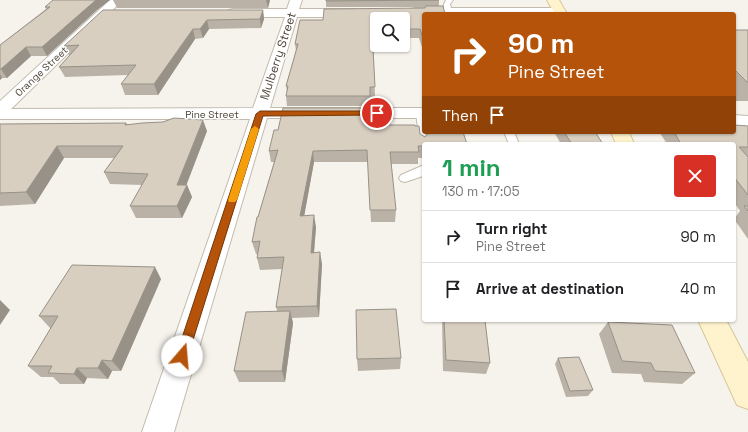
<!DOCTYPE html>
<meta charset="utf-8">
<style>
:root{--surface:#fff;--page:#f6f6f6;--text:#202124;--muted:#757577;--line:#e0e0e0}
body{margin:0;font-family:"Space Grotesk",sans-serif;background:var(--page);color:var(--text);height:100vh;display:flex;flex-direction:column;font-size:15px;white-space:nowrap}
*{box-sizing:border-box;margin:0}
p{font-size:13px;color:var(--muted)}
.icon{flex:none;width:22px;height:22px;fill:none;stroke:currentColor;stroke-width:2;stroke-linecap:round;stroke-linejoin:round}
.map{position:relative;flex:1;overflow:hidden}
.side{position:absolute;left:422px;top:142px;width:314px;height:180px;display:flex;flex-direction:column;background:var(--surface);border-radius:4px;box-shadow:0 1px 3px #0004}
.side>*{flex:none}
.banner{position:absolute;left:422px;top:12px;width:314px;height:122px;border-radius:4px;box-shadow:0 1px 3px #0004;background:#b45309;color:#fff;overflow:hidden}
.buttons{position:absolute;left:370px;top:12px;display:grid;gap:8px}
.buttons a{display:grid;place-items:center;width:40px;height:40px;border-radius:4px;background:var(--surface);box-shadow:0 1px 3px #0004;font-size:20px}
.pin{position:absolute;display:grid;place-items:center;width:34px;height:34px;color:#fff;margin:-17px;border:2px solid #fff;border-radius:50%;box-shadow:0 1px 4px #0007}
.me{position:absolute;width:44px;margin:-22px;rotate:18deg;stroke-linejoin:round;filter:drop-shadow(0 0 3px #0008)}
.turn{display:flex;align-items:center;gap:14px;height:84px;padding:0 20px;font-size:18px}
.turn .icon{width:52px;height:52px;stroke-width:2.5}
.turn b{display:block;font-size:28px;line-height:34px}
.then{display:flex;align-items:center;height:38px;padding:0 20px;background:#0003;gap:8px;font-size:15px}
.round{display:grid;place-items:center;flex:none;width:42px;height:42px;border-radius:4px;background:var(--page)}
.headline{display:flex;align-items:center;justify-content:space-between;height:68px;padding:0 20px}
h1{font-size:24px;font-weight:700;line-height:30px;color:#1e9e55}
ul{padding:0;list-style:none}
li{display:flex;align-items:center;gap:12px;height:52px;padding:0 20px;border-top:1px solid var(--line)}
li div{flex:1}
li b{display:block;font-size:15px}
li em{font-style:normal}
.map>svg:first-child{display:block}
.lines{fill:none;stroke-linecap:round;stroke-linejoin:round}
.service-casing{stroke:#c2bbae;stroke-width:2}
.minor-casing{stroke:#c2bbae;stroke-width:2}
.secondary-casing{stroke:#d6c79b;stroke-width:2}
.service{fill:#fff;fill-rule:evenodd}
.minor{fill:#fff;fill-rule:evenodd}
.secondary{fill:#fff3cd;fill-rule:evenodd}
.wall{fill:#bab2a6}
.shaded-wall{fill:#979187}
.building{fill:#d8cfc1;stroke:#979187}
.route{fill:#b45309;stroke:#753606}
.slow{fill:#f59e0b}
.labels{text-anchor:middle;stroke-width:3;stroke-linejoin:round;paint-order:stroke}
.far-street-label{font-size:10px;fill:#4b4439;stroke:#fff}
.street-label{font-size:12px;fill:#4b4439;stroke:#fff}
</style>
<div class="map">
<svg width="748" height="432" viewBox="0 0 748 432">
<rect width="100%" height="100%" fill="#f6f3ec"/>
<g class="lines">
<defs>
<g id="service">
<path d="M446,0H453L450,4L452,12L449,14L444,12V4Z"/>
<path d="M421,110L424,111V132H429L430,144H424V147L420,144L416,113Z"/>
<path d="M504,132H514L519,144H509Z"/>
<path d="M424,165L423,176L405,182L401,181L399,178L401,175Z"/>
</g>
<g id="minor">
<path d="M110,0H123L11,109L253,108L285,17H233L229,16L227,13L229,10L233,9H287L290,0H302L299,9H353L357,10L359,13L357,16L353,17H297L270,108H424V118H267L174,432H142L250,119H0V101Z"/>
<path d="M415,8H560L564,9L566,12L565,14L411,15L409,12L411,9Z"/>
<path d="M734,115L748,116V126L734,125Z"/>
</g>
<g id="secondary">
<path d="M547,0H559L567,14H555Z"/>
<path d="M611,132H629L634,144H616Z"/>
<path d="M698,320H726L748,362V409L737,405Z"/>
</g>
</defs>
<use href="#service" class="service-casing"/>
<use href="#minor" class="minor-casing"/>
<use href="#secondary" class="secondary-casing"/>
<use href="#service" class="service"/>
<use href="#minor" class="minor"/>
<use href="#secondary" class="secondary"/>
</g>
<g class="wall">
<path d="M53,0H110L97,10L47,56H31L7,78H2L0,80V45L46,9L45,7Z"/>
<path d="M113,0H270L268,8H117Z"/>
<path d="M326,0H439V6L424,14V53L419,38H403V19H377V39H373L375,98H370V106H287L286,96L287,91L286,86L296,51L295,44L323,20L425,8L426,7H326Z"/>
<path d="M263,10L264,19L261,28L209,29L203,38L195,39L158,95H125L121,84L128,75L65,77L59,67L70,55H69L64,46Z"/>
<path d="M734,30H748V101H735L734,100Z"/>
<path d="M126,123L127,124L207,131L186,185H187L192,197L182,218H136L130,206L142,185L110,184L104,172L114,158H64L35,204L0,206V124Z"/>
<path d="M371,125L415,126L420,134L425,137L431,133L432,132H463L424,146V158H418V164H391L396,210L395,222H371L368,162H314L304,215L316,227L314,253L322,264L319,317L292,318L293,323L285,382H239L234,371L277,311L276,307L282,269L260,270L257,258V254H256L252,242L258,217L274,162H271L269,151Z"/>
<path d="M748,126V239L734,219L740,211L734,202V144H667L660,133L661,132H734Z"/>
<path d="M554,132H595L603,144H561Z"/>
<path d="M161,279L121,371H112L108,379L87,378L84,384H60L53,377H41L28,366L51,328H50L39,316Z"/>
<path d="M442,320H485L490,363L486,374L443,371Z"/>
<path d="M608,322L695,373L682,384L644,382L641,374L612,373L599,334Z"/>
<path d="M401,358L400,369L358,371L357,359Z"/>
<path d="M558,358L593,390L588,396L566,397L555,364Z"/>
</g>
<g class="shaded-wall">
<path d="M96,0H110L97,10L47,56L42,47Z"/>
<path d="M267,0H270L268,8L266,0Z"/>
<path d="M263,10L264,19L261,28L260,19Z"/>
<path d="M207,20L209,29L203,38L200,29Z"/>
<path d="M193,29L195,39L158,95L154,84Z"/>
<path d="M26,47L31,56L7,78L1,69Z"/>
<path d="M0,74L2,78L0,80Z"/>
<path d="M203,120L207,131L183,194L187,185L192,197L182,218L177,206V185Z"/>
<path d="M57,146L64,158L35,204L26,192Z"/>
<path d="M313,151L314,162L302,228L300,216Z"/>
<path d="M314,215L316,227L313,264L311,253Z"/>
<path d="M320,252L322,264L319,317L317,306Z"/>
<path d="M155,267L161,279L121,371L112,361Z"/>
<path d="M0,300L10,310L0,325Z"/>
<path d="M290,311L293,323L285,382L282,371Z"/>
<path d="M102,360L112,371L108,379L98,368Z"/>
<path d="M77,368L87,378L84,384L74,374Z"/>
</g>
<g class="building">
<path d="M53,0H96L42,47H26L1,69H0V45L50,7H45Z"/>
<path d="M326,0H439L326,1Z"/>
<path d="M426,6H443L445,14H424V41L420,29H403V19H377V29H372L375,87H370V96H286L288,86H286L298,44H295L300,20H323L324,9L425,8Z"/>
<path d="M103,10H263L260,19L207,20L200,29H193L154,84H121L136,65L59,67L79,45L64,46Z"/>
<path d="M734,30H748V82H747L734,69Z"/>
<path d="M283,108H370L371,125H415V126H419L420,134L425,137L427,134L432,133V132H463L467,144H424V146H418L419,152H390L396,210H370L367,150L313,151L300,216L314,215L311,253L320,252L317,306L276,307L284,257L257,258L260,241L252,242L257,217H258L278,150L269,151L274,130H278Z"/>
<path d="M174,118L203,120L177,185H187L177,206H130L148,174L104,172L123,146H57L26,192L0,193V124L126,123L125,125L142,123L163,122Z"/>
<path d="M734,125L748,126V147H739L748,157V195L734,177V144H681L674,132H734Z"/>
<path d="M564,132H595L603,144H572Z"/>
<path d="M744,206H748V211Z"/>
<path d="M72,265L155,267L112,361L102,360L98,368H77L74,374L48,373L52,366H28L58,316H39Z"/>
<path d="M396,309L401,358L357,359L356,310Z"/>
<path d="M290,311L282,371H234L246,312Z"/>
<path d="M444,320H485L490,363L446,360Z"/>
<path d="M608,322L672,325L695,373L655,371L651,363L622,361Z"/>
<path d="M579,357L593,390L570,391L558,358Z"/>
</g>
<path class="route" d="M260,111H377L381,113L377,115L263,116L188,356L186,360L182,362L178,360L176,356L256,114Z"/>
<path class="slow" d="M255,126L259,129L237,200L235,202H229L228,200L251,129Z"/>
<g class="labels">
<g class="far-street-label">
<text transform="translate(41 71) rotate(-43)" y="4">Orange Street</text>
<text x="212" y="118">Pine Street</text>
</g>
<g class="street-label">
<text transform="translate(278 56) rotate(-72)" y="4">Mulberry Street</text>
</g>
</g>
</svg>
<div class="buttons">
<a><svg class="icon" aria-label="search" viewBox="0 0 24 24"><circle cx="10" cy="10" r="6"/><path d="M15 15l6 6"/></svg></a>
</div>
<div class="pin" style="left:377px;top:113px;background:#d93025"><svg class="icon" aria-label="arrive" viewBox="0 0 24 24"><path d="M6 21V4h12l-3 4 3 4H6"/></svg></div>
<svg class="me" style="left:182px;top:356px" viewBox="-20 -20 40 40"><circle r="19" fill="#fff"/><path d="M0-13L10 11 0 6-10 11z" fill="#b45309"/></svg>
<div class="banner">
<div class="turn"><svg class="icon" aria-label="right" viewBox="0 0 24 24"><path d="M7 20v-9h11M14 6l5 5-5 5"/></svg><div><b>90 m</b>Pine Street</div></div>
<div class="then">Then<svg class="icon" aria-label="arrive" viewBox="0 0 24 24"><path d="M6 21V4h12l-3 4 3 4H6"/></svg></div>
</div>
<section class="side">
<div class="headline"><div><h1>1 min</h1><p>130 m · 17:05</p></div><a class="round" style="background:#d93025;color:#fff"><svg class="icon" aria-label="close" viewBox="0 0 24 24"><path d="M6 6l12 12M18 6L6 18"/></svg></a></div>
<ul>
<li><svg class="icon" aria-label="right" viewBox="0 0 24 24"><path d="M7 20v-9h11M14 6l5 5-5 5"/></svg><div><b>Turn right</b><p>Pine Street</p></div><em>90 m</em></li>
<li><svg class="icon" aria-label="arrive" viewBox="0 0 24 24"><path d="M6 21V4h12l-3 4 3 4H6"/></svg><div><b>Arrive at destination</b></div><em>40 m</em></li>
</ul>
</section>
</div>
